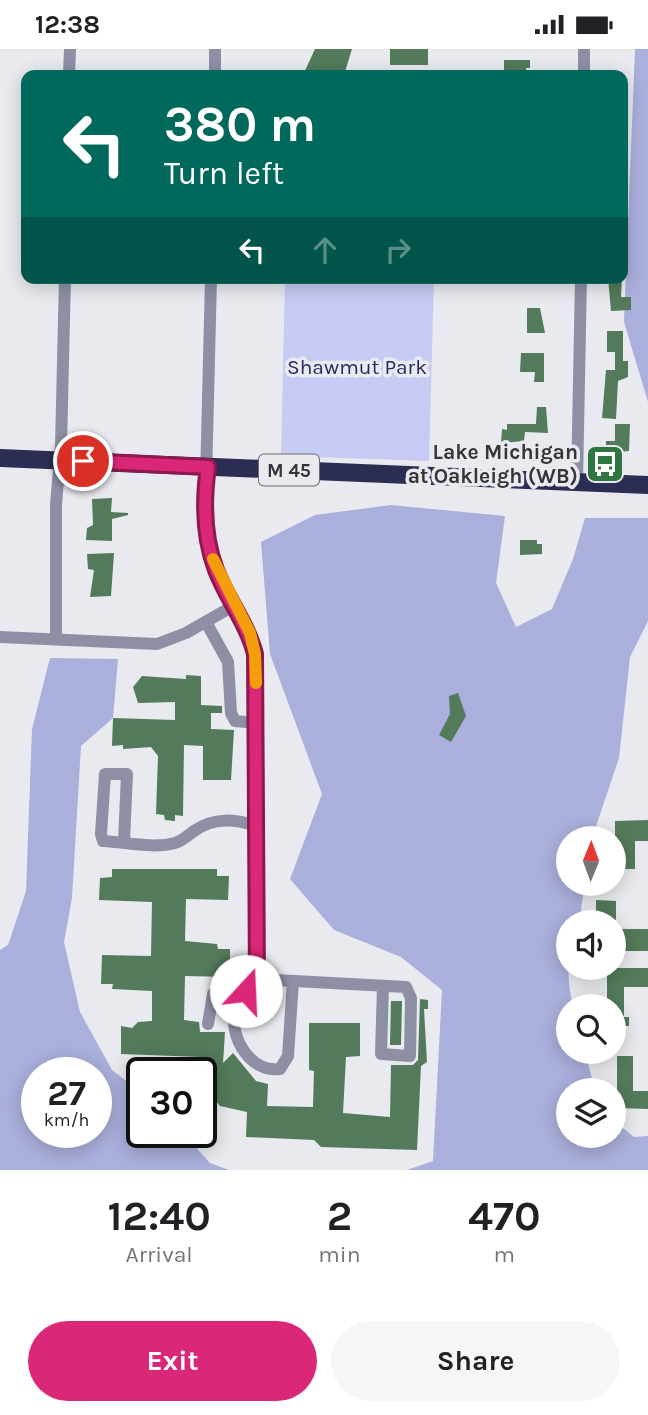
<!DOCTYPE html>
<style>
:root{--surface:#fff;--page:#f6f6f6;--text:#202124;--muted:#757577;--accent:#db2777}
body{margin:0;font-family:Karla,sans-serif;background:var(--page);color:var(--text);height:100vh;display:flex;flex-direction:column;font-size:26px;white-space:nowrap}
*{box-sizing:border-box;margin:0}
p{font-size:23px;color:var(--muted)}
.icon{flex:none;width:38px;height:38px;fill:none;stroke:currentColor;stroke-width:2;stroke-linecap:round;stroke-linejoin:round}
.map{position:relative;height:1121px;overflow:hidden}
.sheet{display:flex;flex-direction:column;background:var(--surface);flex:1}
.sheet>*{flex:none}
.banner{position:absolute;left:21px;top:21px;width:607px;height:214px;border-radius:14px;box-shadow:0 4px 18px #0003;background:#00695c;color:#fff;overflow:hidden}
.needle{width:46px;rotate:1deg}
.controls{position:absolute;left:556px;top:777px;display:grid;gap:14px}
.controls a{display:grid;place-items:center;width:70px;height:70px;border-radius:50%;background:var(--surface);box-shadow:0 4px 18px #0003;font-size:35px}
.speed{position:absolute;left:21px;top:1008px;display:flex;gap:14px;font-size:35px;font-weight:700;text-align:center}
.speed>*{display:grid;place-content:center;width:91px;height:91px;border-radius:50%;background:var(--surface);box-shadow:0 4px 18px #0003;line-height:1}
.speed small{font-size:18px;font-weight:400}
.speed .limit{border:4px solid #111;border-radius:10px;background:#fff;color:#111}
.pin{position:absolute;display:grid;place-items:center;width:60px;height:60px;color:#fff;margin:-30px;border:4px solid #fff;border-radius:50%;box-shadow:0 2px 7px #0007}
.me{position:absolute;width:77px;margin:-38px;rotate:20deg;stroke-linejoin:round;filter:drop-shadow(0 0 5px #0008)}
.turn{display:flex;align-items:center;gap:24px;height:147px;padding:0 28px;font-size:32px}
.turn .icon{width:91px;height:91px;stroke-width:2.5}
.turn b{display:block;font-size:49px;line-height:60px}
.lanes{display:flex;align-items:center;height:66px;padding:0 28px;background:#0003;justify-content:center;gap:35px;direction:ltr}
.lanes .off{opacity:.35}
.eta{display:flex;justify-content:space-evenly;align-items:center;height:119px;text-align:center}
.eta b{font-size:42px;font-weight:700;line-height:49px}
.cta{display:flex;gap:14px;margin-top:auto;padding:14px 28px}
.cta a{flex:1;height:80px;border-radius:42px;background:var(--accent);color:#fff;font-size:28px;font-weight:700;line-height:80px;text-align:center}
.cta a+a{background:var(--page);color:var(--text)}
.status{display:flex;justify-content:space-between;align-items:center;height:49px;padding:0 35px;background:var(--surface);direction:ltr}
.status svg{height:19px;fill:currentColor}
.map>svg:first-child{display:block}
.green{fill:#c7cbf3}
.forest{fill:#aaafdc;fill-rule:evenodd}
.building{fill:#537a5a}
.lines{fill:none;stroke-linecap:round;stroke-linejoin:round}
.minor{stroke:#8d90a4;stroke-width:12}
.highway{stroke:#2b2d52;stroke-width:18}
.route-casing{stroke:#8e194d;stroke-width:18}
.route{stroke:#db2777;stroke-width:12}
.slow{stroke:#f59e0b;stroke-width:12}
.labels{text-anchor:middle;stroke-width:7;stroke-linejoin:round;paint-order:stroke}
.shield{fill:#e9eaef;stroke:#6b6b6e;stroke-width:2}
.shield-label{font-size:19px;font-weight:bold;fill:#353537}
.park-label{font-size:21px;fill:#29285f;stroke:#e9eaef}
.poi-label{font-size:21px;font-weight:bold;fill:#353537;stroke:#e9eaef;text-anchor:end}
</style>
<div class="status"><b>12:38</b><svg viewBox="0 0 49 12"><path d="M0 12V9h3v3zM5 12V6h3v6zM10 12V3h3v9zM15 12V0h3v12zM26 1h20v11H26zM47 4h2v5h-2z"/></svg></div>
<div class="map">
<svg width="648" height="1121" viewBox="0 0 648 1121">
<rect width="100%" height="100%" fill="#e9eaef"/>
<path class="green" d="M285,229H434L429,412L281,407Z"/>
<g class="forest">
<path d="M635,0H648V353L624,273Z"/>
<path d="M391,456L505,467L496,534L516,578L552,560L573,510L585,469H648V572L630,608L619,709L592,789H569V835H585L579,873H569C569,904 566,929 573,957H569V1003H585L595,1041H569V1087H614V1072L634,1088L648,1087V1121H407L433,1112L442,941L401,908L334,881L290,830L322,745L270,605L261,493L315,466Z"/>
<path d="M50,609L118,610L113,669L81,697L72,849L64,893L80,963L112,1021L142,1044V1083H182L210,1114L229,1121H0V901L8,896L26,842L32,680ZM37,1024H96V1083H37Z"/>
</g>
<g class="building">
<path d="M315,0H352L344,26H303Z"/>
<rect x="390" y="0" width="38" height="16"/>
<path d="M504,11H530V19H526V26H512V21H504Z"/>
<path d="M608,229H622L621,248H631V261L611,262Z"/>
<path d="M527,259H540L545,284H527Z"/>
<path d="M607,282H623V312H628V328L618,332L616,370L602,369L606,321H615V303H607Z"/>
<path d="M521,304H544V333H534L535,323H520Z"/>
<path d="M537,358H546L548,384L525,383L524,392L501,394L502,380L507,381V375H536Z"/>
<path d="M615,375H630L629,402L606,404V392H615Z"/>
<path d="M112,449L111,463L128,464V466L112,470V492L86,491L87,479L93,476L92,450Z"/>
<path d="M520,491H537V495H542V505L520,506Z"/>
<path d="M114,504L111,547L90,548L94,521L88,520L87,505Z"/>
<path d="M186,626L201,627V656L222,657V664H211V680L234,681L231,731H203V697L184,696L183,767L175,766V772L165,771L164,766L156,765L158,707L151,698L123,700V696L112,697L113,669L175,671V653L138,654L133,638L142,627L186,630Z"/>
<path d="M458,644L466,667L451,693L439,686L450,665L449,647Z"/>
<path d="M648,771V792H635V820H615V772Z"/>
<path d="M112,820H217V827H229L228,851L186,850L185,892L217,895L218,900H230V928L185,927L184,971L199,973L200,983H225L223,1014L233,1004L256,1032L268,1035L267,1057L313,1058L314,1022L309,1021V974H360V1007L346,1008L343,1064L390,1068L391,1016H413L418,1011L420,950L428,951V960H424L427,1013L421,1017L417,1101L321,1098L314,1091L246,1088L247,1063L220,1057L201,1034V1024H198L200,1008L121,1005V977L132,979L138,973L152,972V942L112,940L113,935H101L102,906L151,907L152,853L99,851L100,829L112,828Z"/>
<path d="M596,851L616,852V873H596Z"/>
<rect x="614" y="880" width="34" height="22"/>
<path d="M607,919H648V938H624V968H629V977H614V957H607Z"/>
<path d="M391,952H402L401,996H390Z"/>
<path d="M617,1007H633V1042H648V1060L617,1059Z"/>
</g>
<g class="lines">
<g class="minor">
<path d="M584,0V26"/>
<path d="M69,26L70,0"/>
<path d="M215,26V0"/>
<path d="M211,229L205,471L217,522L250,585L255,605L257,930C249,939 238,950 235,962C229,989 251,1024 280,1020L288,1007L293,932"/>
<path d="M577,433L581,229"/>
<path d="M206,573L228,613L231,664L235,672L257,674"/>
<path d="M0,588L157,595L186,584L235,556"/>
<path d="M56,590V456L61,396L65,229"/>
<path d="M124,792L127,725H105L101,785L103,792C126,793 152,800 175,794C182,792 187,787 194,782C214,768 235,770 257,777"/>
<path d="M257,930L406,938L411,949L410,1007L381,1005L383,937"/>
<path d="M208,975L213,945L224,941L244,945"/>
</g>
<path class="highway" d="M0,409L648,436"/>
</g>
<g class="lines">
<defs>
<path id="route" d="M83,412L208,418C203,453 203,487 216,521C227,550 247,574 255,605L257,930L246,942"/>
</defs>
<use href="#route" class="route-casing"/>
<use href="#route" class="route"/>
<path class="slow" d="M213,510L250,584L255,605L256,634"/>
</g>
<defs>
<symbol id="bus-square" viewBox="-11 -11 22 22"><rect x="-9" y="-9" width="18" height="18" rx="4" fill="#2f7541" stroke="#e9eaef"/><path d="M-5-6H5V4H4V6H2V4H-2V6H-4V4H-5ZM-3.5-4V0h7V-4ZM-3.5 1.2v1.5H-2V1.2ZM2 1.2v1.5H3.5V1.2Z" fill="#fff"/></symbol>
</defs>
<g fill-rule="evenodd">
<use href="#bus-square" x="583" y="393" width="44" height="44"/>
</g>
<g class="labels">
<rect class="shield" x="259" y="405.5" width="60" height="31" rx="5"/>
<g class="shield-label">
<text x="289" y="428">M 45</text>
</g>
<g class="park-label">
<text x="357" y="325">Shawmut Park</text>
</g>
<g class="poi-label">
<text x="578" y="410">Lake Michigan<tspan x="578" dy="24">at Oakleigh (WB)</tspan></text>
</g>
</g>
</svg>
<div class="controls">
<a><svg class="needle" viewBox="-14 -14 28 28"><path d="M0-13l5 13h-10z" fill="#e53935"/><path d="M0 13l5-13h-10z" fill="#757577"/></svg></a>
<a><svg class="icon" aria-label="sound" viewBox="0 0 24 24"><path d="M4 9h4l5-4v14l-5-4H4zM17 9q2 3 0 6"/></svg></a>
<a><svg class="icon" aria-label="search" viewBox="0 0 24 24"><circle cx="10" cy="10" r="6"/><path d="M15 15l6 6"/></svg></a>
<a><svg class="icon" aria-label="layers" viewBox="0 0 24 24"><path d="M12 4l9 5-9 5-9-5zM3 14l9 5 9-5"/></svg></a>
</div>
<div class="speed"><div>27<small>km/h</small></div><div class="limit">30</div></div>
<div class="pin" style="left:83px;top:412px;background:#d93025"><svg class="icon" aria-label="arrive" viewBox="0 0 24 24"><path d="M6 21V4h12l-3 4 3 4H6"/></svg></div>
<svg class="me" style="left:246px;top:942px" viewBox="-20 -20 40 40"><circle r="19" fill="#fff"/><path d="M0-13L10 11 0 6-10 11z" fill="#db2777"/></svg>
<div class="banner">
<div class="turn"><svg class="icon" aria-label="left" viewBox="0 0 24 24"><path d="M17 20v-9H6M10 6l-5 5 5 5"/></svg><div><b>380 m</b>Turn left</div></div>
<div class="lanes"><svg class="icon" aria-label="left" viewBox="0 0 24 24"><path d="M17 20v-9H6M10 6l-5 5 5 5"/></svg><svg class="icon off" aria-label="ahead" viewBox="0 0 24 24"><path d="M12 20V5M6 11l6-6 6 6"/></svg><svg class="icon off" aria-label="right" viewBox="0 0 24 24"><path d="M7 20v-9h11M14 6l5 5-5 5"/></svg></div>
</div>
</div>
<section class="sheet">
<div class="eta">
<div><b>12:40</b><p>Arrival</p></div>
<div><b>2</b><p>min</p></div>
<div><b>470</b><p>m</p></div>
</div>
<div class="cta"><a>Exit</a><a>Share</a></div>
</section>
